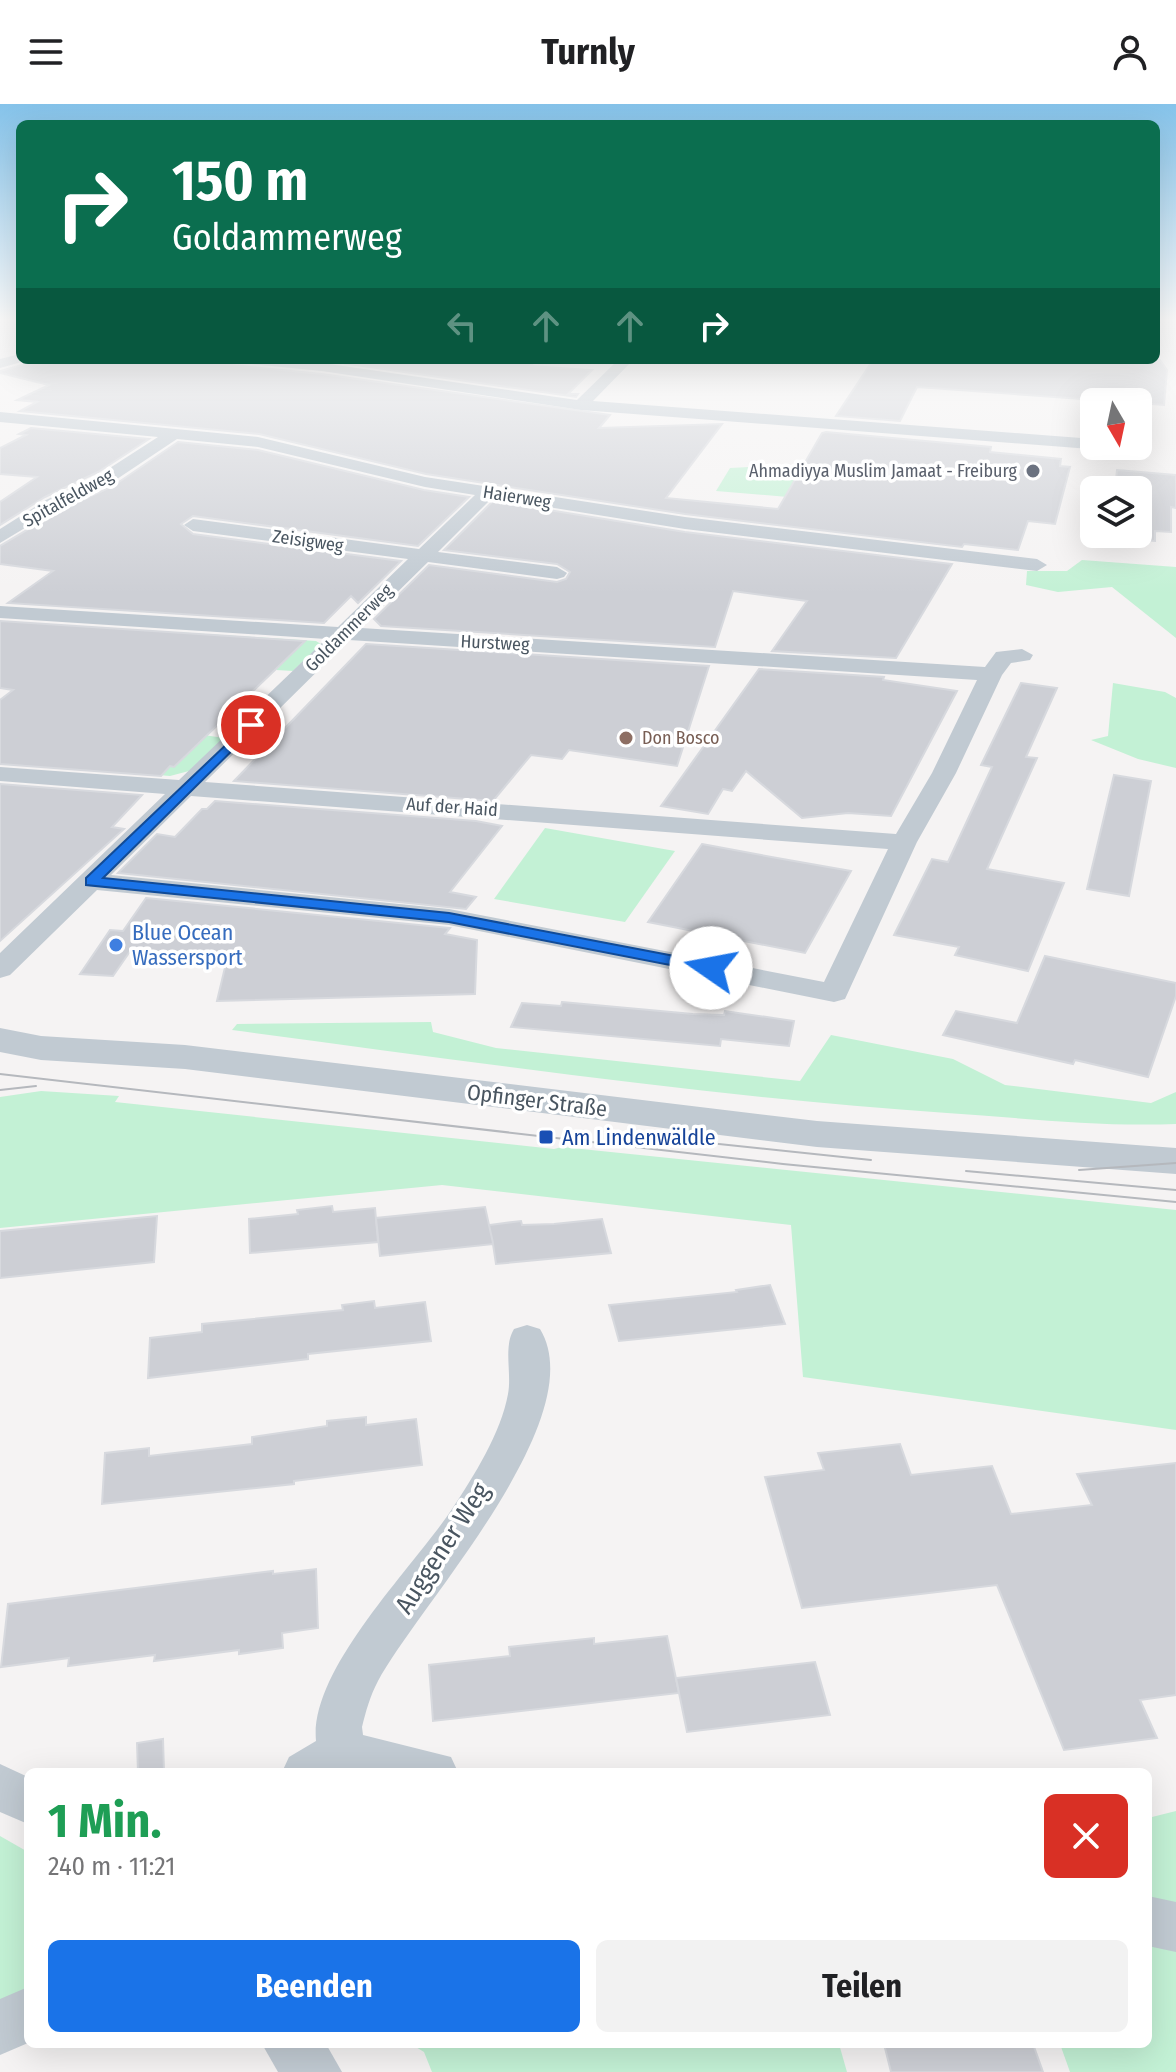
<!DOCTYPE html>
<html lang="de">
<meta charset="utf-8">
<style>
:root{--surface:#fff;--page:#f2f2f2;--text:#202124;--muted:#757577;--accent:#1a73e8}
body{margin:0;font-family:"Fira Sans Condensed",sans-serif;background:var(--page);color:var(--text);height:100vh;display:flex;flex-direction:column;font-size:30px;white-space:nowrap}
*{box-sizing:border-box;margin:0}
p{font-size:26px;color:var(--muted)}
.icon{flex:none;width:44px;height:44px;fill:none;stroke:currentColor;stroke-width:2;stroke-linecap:round;stroke-linejoin:round}
.map{position:relative;flex:1;overflow:hidden}
.side{position:absolute;left:24px;top:1664px;width:1128px;height:280px;display:flex;flex-direction:column;background:var(--surface);border-radius:12px;box-shadow:0 8px 32px #0002}
.side>*{flex:none}
.hud{position:absolute;left:16px;top:16px;width:1144px;height:244px;border-radius:12px;box-shadow:0 8px 32px #0002;background:#0b6e4f;color:#fff;overflow:hidden}
.needle{width:52px;rotate:171deg}
.controls{position:absolute;left:1080px;top:284px;display:grid;gap:16px}
.controls a{display:grid;place-items:center;width:72px;height:72px;border-radius:12px;background:var(--surface);box-shadow:0 8px 32px #0002;font-size:40px}
.pin{position:absolute;display:grid;place-items:center;width:68px;height:68px;color:#fff;margin:-34px;border:4px solid #fff;border-radius:50%;box-shadow:0 2px 8px #0007}
.me{position:absolute;width:88px;margin:-44px;rotate:282deg;stroke-linejoin:round;filter:drop-shadow(0 0 6px #0008)}
.turn{display:flex;align-items:center;gap:28px;height:168px;padding:0 24px;font-size:36px}
.turn .icon{width:104px;height:104px;stroke-width:2.5}
.turn b{display:block;font-size:56px;line-height:68px}
.lanes{display:flex;align-items:center;height:76px;padding:0 24px;background:#0003;justify-content:center;gap:40px;direction:ltr}
.lanes .off{opacity:.35}
.round{display:grid;place-items:center;flex:none;width:84px;height:84px;border-radius:12px;background:var(--page)}
.head{display:flex;align-items:center;justify-content:space-between;height:136px;padding:0 24px}
h1{font-size:48px;font-weight:700;line-height:60px;color:#1e9e55}
.action{display:flex;gap:16px;margin-top:auto;padding:16px 24px}
.action a{flex:1;height:92px;border-radius:12px;background:var(--accent);color:#fff;font-size:32px;font-weight:700;line-height:92px;text-align:center}
.action a+a{background:var(--page);color:var(--text)}
header{display:flex;justify-content:space-between;align-items:center;height:104px;padding:0 24px;background:var(--surface);font-size:36px;font-weight:700}
.map>svg:first-child{display:block}
.green{fill:#c3f1d5}
.building{fill:#cdcfd5;stroke:#d7d9de;stroke-width:2}
.lines{fill:none;stroke-linecap:round;stroke-linejoin:round}
.minor{fill:#c1cad2;fill-rule:evenodd}
.tertiary{fill:#c1cad2;fill-rule:evenodd}
.tram{stroke:#b5b8bd;stroke-width:2}
.route{fill:#1a73e8;stroke:#114b97;stroke-width:2}
.worship-dot{fill:#6b7280;stroke:#fff;stroke-width:3}
.education-dot{fill:#8d6e63;stroke:#fff;stroke-width:3}
.shop-dot{fill:#3f7fe0;stroke:#fff;stroke-width:3}
.transit-dot{fill:#1a4fb4;stroke:#fff;stroke-width:3}
.labels{text-anchor:middle;stroke-width:7;stroke-linejoin:round;paint-order:stroke}
.far-worship-label{font-size:18px;fill:#5b616d;stroke:#fff;text-anchor:end}
.far-street-label{font-size:18px;fill:#4a5661;stroke:#fff}
.far-education-label{font-size:18px;fill:#785e54;stroke:#fff;text-anchor:start}
.shop-label{font-size:22px;fill:#366cbe;stroke:#fff;text-anchor:start}
.street-label{font-size:22px;fill:#4a5661;stroke:#fff}
.transit-label{font-size:22px;fill:#164399;stroke:#fff;text-anchor:start}
.near-street-label{font-size:26px;fill:#4a5661;stroke:#fff}
</style>
<header><svg class="icon" aria-label="menu" viewBox="0 0 24 24"><path d="M4 6h16M4 12h16M4 18h16"/></svg>Turnly<svg class="icon" aria-label="person" viewBox="0 0 24 24"><circle cx="12" cy="8" r="4"/><path d="M4 21q1-7 8-7t8 7"/></svg></header>
<div class="map">
<svg width="1176" height="1968" viewBox="0 0 1176 1968">
<rect width="100%" height="100%" fill="#f5f3f3"/>
<g class="green">
<path d="M749,363L819,369L811,395L716,387L730,364Z"/>
<path d="M1082,456L1176,463V534L1112,483L1058,488L1026,481L1027,467H1067Z"/>
<path d="M174,528L316,537L321,540L293,567L276,566L290,552L165,536Z"/>
<path d="M1113,579L1165,588L1176,594V664L1138,655L1091,636L1108,632Z"/>
<path d="M157,624L224,634L189,667L170,672L113,667L122,656L174,663L190,648Z"/>
<path d="M545,724L675,747L625,818L494,795Z"/>
<path d="M431,918L433,928L496,944L800,977L831,931L953,955L1005,981L1151,999L1176,988V1020C1100,1023 1023,1014 947,1009C707,993 469,957 232,926L237,920Z"/>
<path d="M41,987L119,992L115,998L554,1045L562,1043L1176,1106V1326L803,1273L791,1121L442,1081L0,1124V993Z"/>
<path d="M1176,1707V1968H1070L1060,1940H1148V1714Z"/>
<path d="M0,1732L28,1748V1884L0,1901Z"/>
<path d="M411,1940H839L847,1968H432L424,1948Z"/>
</g>
<g class="building">
<path d="M28,256H182L322,270L610,311L599,324L722,320L666,394L778,405L822,329L826,328L991,343L990,348L1061,355L1060,362L1070,363L1055,420L1028,417L1018,446L964,440L962,443L685,410L426,370L259,330L20,307L37,298L17,296L49,281L0,269V267L26,260Z"/>
<path d="M322,256H537L530,262L592,266L568,290H578L576,293Z"/>
<path d="M873,256H1160L1167,266L1164,301L917,283L900,317L836,312Z"/>
<path d="M31,324L149,335L98,368L45,393L0,421V398L37,373L0,370V344L26,331L19,330Z"/>
<path d="M178,338L258,346L424,386L469,393L418,442L193,412L181,420L193,430L401,457L358,499L351,492L324,519L8,499L53,467L0,460V442L59,407L113,382Z"/>
<path d="M1117,366L1176,371V404L1171,403V428L1155,427V437L1111,434V430H1138V386H1115Z"/>
<path d="M493,397L685,428L952,460L896,554L772,547L807,497L733,487L715,543L381,522L374,515L429,461L557,478L566,475L570,468L557,460L444,446Z"/>
<path d="M0,517L305,537L174,663L170,662L161,672L0,660V596L13,586L0,584Z"/>
<path d="M366,540L709,562L677,662L569,646L562,655L531,651L493,697L234,677Z"/>
<path d="M759,565L884,573L883,576L957,587L891,712L848,709L802,714L746,667L732,687L723,685L708,710L661,702Z"/>
<path d="M1021,579L1057,584L1026,653L1037,654L987,765L1064,779L1028,867L955,851L959,843L894,831L932,755L948,758L992,663L981,661Z"/>
<path d="M1114,671L1151,677L1129,792L1087,785Z"/>
<path d="M0,680L142,691L112,723L124,725L0,837Z"/>
<path d="M215,697L476,717L502,722L450,788L476,793L466,805L118,769L157,730L175,733L202,705H207Z"/>
<path d="M702,740L777,754L851,767L805,849L648,818Z"/>
<path d="M146,794L450,824L445,830L477,836L475,890L217,897L227,855L131,846L113,872L80,870L110,826L123,827Z"/>
<path d="M1045,852L1176,879V892L1148,973L1075,956L1073,960L943,931L956,907L1017,919Z"/>
<path d="M562,898L693,910L724,911L725,907L794,917L789,942L721,935L720,942L511,923L522,899L561,902Z"/>
<path d="M332,1102L333,1108L375,1104L378,1138L250,1149L249,1115L298,1110L297,1106Z"/>
<path d="M485,1103L493,1139L489,1121L521,1117L522,1121L554,1120L602,1115L611,1149L496,1160L493,1140L380,1152L376,1114Z"/>
<path d="M157,1112L154,1158L0,1174V1127Z"/>
<path d="M770,1181L785,1220L619,1237L609,1201L737,1188L736,1186Z"/>
<path d="M374,1197L375,1204L425,1198L431,1237L308,1250V1255L148,1274L150,1234L202,1228V1220L343,1206L342,1201Z"/>
<path d="M366,1313V1321L416,1315L422,1361L294,1377V1380L102,1400L105,1349L149,1344V1352L252,1340V1333L327,1322V1317Z"/>
<path d="M900,1340L911,1371L992,1362L1011,1410L1092,1401L1077,1370L1176,1359V1591L1140,1596L1157,1634L1064,1646L997,1481L802,1504L765,1373L824,1366L818,1349Z"/>
<path d="M316,1465L318,1524L282,1529L283,1544L239,1550V1546L154,1557L155,1551L68,1562L69,1554L1,1563L8,1500L273,1467V1470Z"/>
<path d="M667,1532L679,1589L433,1617L429,1561L510,1552L509,1543L594,1534V1540Z"/>
<path d="M815,1558L830,1611L687,1628L676,1574Z"/>
<path d="M163,1635L164,1668H138L137,1639Z"/>
<path d="M884,1940H1033L1043,1968H891Z"/>
</g>
<g class="lines">
<g class="minor">
<path d="M20,250V256L25,257L0,264V255Z"/>
<path d="M244,256L322,259L577,296L618,256H633L593,297L1094,335V342H1124L1116,347L581,306L322,267L251,260Z"/>
<path d="M0,308L258,333L425,373L685,413L1037,455L1047,461L1037,467L685,425L492,394L438,448L557,463L567,469L564,473L557,475L428,458L361,524L985,563L996,548L1022,545L1033,551L1030,556L1011,559L1002,571L956,669L917,738L845,895L834,898L449,821L97,786L10,871L0,874V849L165,690L0,677V663L179,676L326,535L0,514V502L338,523L408,455L193,427L184,421L193,415L419,445L475,391L425,383L258,343L177,335L111,379L58,404L0,439V425L46,396L99,371L158,333L0,318ZM349,536L977,576L932,669L896,730L205,678ZM191,692L888,745L824,878L449,805L111,771Z"/>
<path d="M527,1221L540,1225C594,1314 419,1501 378,1577C370,1592 366,1607 362,1623L363,1631L451,1653L458,1668H282L289,1653L316,1637C309,1565 414,1463 452,1405C474,1372 501,1329 508,1290C512,1269 503,1243 514,1225Z"/>
<path d="M0,1660L28,1673V1720L0,1708Z"/>
<path d="M1148,1792L1176,1798V1848L1148,1842Z"/>
<path d="M28,1883V1939L0,1951V1895Z"/>
<path d="M262,1940H326L342,1968H278Z"/>
</g>
<path class="tertiary" d="M0,924L41,932L185,941L817,1017L1176,1044V1070L817,1043L185,965L41,956L0,948Z"/>
<g class="tram">
<path d="M0,970L783,1060L1176,1098"/>
<path d="M0,986L36,982"/>
<path d="M624,1030L871,1056"/>
<path d="M1079,1066L1176,1059"/>
<path d="M966,1067L1176,1086"/>
</g>
</g>
<linearGradient id="sky" x2="0" y2="1"><stop stop-color="#85c3ea"/><stop offset="0.44" stop-color="#fafafa"/><stop offset="1" stop-color="#fafafa" stop-opacity="0"/></linearGradient>
<rect width="1176" height="490" fill="url(#sky)"/>
<path class="route" d="M251,617L258,621L256,623L103,774L449,809L711,859L719,864L711,869L449,818L86,781V774Z"/>
<circle class="worship-dot" cx="1033" cy="367" r="8"/>
<circle class="education-dot" cx="626" cy="634" r="8"/>
<circle class="shop-dot" cx="116" cy="841" r="8"/>
<rect class="transit-dot" x="538" y="1025" width="16" height="16" rx="4"/>
<g class="labels">
<g class="far-worship-label">
<text x="1017" y="373">Ahmadiyya Muslim Jamaat - Freiburg</text>
</g>
<g class="far-street-label">
<text transform="translate(517 393) rotate(9)" y="6">Haierweg</text>
<text transform="translate(68 394) rotate(-29)" y="6">Spitalfeldweg</text>
<text transform="translate(308 437) rotate(8)" y="6">Zeisigweg</text>
<text transform="translate(349 524) rotate(-45)" y="6">Goldammerweg</text>
<text transform="translate(495 539) rotate(3)" y="6">Hurstweg</text>
<text transform="translate(452 703) rotate(4)" y="6">Auf der Haid</text>
</g>
<g class="far-education-label">
<text x="642" y="640">Don Bosco</text>
</g>
<g class="shop-label">
<text x="132" y="836">Blue Ocean<tspan x="132" dy="25">Wassersport</tspan></text>
</g>
<g class="street-label">
<text transform="translate(537 996) rotate(7)" y="8">Opfinger Straße</text>
</g>
<g class="transit-label">
<text x="562" y="1041">Am Lindenwäldle</text>
</g>
<g class="near-street-label">
<text transform="translate(442 1444) rotate(-57)" y="9">Auggener Weg</text>
</g>
</g>
</svg>
<div class="controls">
<a><svg class="needle" viewBox="-14 -14 28 28"><path d="M0-13l5 13h-10z" fill="#e53935"/><path d="M0 13l5-13h-10z" fill="#757577"/></svg></a>
<a><svg class="icon" aria-label="layers" viewBox="0 0 24 24"><path d="M12 4l9 5-9 5-9-5zM3 14l9 5 9-5"/></svg></a>
</div>
<div class="pin" style="left:251px;top:621px;background:#d93025"><svg class="icon" aria-label="arrive" viewBox="0 0 24 24"><path d="M6 21V4h12l-3 4 3 4H6"/></svg></div>
<svg class="me" style="left:711px;top:864px" viewBox="-20 -20 40 40"><circle r="19" fill="#fff"/><path d="M0-13L10 11 0 6-10 11z" fill="#1a73e8"/></svg>
<div class="hud">
<div class="turn"><svg class="icon" aria-label="right" viewBox="0 0 24 24"><path d="M7 20v-9h11M14 6l5 5-5 5"/></svg><div><b>150 m</b>Goldammerweg</div></div>
<div class="lanes"><svg class="icon off" aria-label="left" viewBox="0 0 24 24"><path d="M17 20v-9H6M10 6l-5 5 5 5"/></svg><svg class="icon off" aria-label="ahead" viewBox="0 0 24 24"><path d="M12 20V5M6 11l6-6 6 6"/></svg><svg class="icon off" aria-label="ahead" viewBox="0 0 24 24"><path d="M12 20V5M6 11l6-6 6 6"/></svg><svg class="icon" aria-label="right" viewBox="0 0 24 24"><path d="M7 20v-9h11M14 6l5 5-5 5"/></svg></div>
</div>
<section class="side">
<div class="head"><div><h1>1 Min.</h1><p>240 m · 11:21</p></div><a class="round" style="background:#d93025;color:#fff"><svg class="icon" aria-label="close" viewBox="0 0 24 24"><path d="M6 6l12 12M18 6L6 18"/></svg></a></div>
<div class="action"><a>Beenden</a><a>Teilen</a></div>
</section>
</div>
